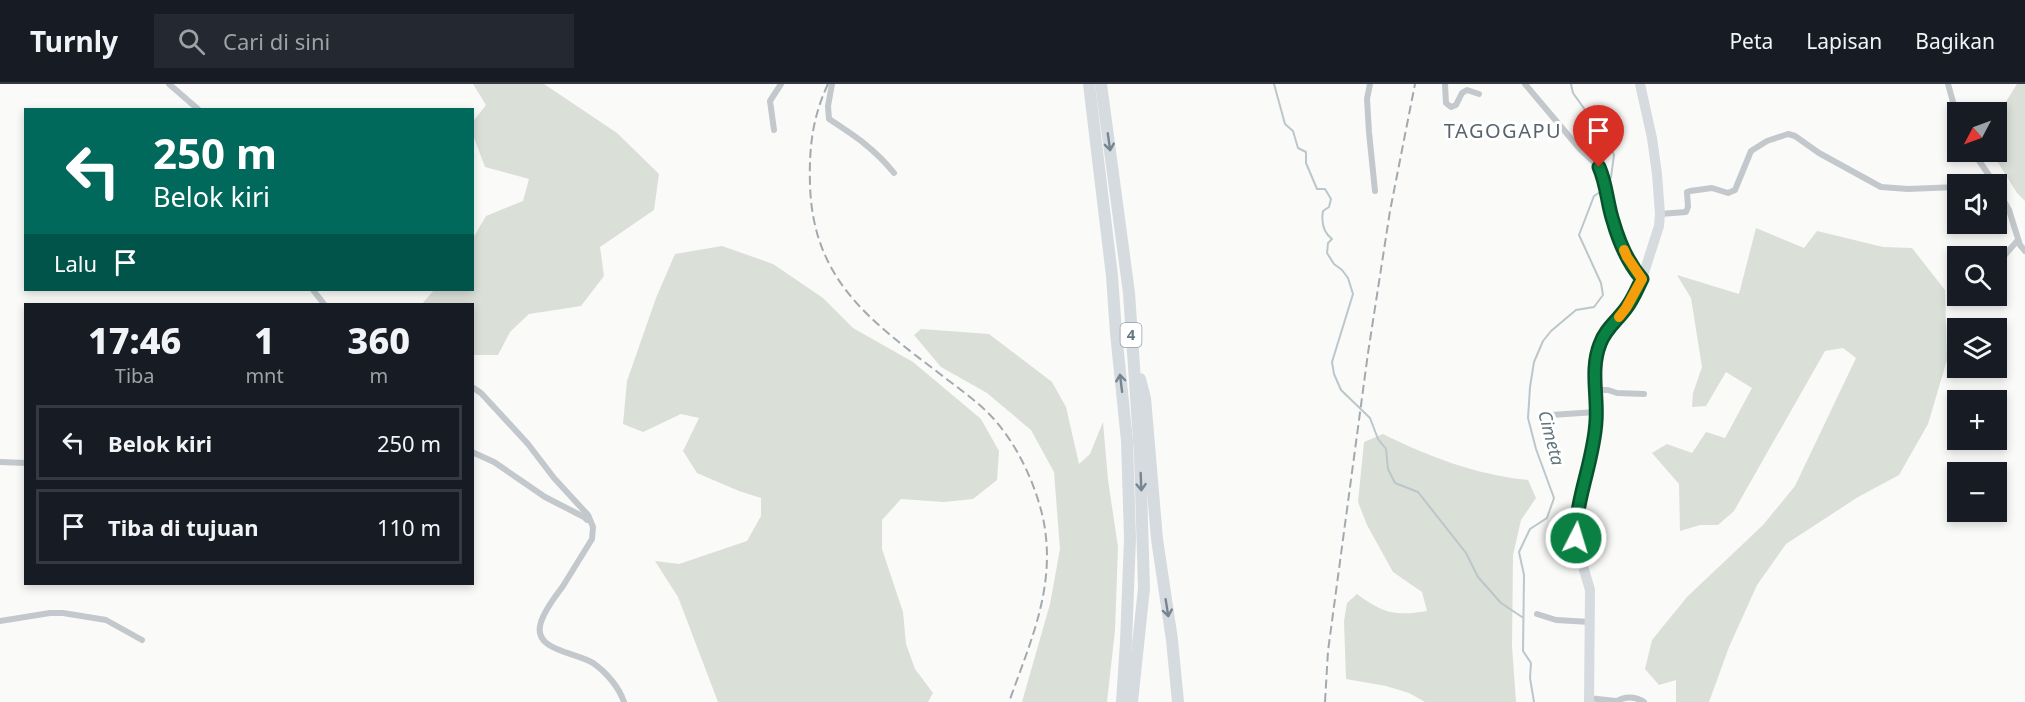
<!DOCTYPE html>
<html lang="id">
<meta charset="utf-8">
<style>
:root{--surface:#171b24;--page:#242831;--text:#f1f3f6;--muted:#9ea1a6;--line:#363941}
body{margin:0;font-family:"Noto Sans",sans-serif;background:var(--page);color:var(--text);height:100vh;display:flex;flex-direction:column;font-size:22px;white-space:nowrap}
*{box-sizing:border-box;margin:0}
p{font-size:20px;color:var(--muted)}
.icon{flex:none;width:33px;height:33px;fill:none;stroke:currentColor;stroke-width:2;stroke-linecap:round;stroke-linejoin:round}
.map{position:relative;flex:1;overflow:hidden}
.sheet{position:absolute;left:24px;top:219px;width:450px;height:282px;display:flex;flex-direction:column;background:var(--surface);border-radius:0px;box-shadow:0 3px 9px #0003}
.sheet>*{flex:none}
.top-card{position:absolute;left:24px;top:24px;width:450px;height:183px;border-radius:0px;box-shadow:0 3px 9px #0003;background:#00695c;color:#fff;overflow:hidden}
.needle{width:39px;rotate:229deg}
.tools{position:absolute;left:1947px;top:18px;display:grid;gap:12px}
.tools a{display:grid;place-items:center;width:60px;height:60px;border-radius:0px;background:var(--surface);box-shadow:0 3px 9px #0003;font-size:30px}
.pin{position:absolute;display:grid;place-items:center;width:51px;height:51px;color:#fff;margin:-62px -26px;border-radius:50% 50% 50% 0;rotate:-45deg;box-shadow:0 0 6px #0007}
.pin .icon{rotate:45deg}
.me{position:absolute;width:66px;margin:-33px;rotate:5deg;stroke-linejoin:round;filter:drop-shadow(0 0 4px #0008)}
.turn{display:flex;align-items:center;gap:21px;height:126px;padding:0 30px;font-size:27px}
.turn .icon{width:78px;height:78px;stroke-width:2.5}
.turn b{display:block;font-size:42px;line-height:51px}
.then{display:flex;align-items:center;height:57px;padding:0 30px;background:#0003;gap:12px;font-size:22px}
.eta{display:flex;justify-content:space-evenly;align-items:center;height:102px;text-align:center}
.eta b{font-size:36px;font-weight:800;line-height:42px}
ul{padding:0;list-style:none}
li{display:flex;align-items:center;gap:18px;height:75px;margin:0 12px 9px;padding:0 18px;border:3px solid var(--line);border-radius:0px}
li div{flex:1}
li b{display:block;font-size:22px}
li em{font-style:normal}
header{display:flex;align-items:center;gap:36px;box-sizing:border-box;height:84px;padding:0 30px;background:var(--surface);border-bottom:2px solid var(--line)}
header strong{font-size:28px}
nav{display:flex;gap:33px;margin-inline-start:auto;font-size:21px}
.search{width:420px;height:54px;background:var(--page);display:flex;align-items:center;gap:15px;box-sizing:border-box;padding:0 21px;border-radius:0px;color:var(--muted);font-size:22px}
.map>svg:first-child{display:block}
.green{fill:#dadfd7}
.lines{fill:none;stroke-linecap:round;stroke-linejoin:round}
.stream{stroke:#bbc7cb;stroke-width:2}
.minor{stroke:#c3c8cc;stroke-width:6}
.trunk{stroke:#d6dbdf;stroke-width:10}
.motorway{stroke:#d6dbdf;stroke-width:12}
.rail{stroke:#a2aab0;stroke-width:2;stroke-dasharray:9 4.5;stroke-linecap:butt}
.oneway{stroke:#768591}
.route-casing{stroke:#07532c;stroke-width:15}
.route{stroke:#0b8043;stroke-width:10}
.slow{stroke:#f59e0b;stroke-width:10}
.labels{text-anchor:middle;stroke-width:6;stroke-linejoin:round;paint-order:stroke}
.shield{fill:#fff;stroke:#939fa8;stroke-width:1.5}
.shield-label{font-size:15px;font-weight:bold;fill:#657683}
.water-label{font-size:18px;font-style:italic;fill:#60757c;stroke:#fff}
.quarter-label{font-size:20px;letter-spacing:1.5px;fill:#57646e;stroke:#fff}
</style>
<header>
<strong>Turnly</strong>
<div class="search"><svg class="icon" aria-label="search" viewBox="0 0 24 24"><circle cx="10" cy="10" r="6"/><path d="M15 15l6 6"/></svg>Cari di sini</div>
<nav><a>Peta</a><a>Lapisan</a><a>Bagikan</a></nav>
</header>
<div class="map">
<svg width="2025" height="618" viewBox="0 0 2025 618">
<rect width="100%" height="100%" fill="#fafaf8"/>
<g class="green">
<path d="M473,0H544L617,49L659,90L654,126L600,163L604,192L581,222L529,230L510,248L498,271H473L472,220H422L434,206H472L473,154L486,132L523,117L529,95L485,83L473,51L472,39L486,21Z"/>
<path d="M2017,0H2025V117L2017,109L1994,72V68H1996L1997,32Z"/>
<path d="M1756,144L1804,164L1817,147L1883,163L1912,164L1945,206L1947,276L1928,340L1899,391L1858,413L1786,460L1757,501L1729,563L1709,618H1676V596L1659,601L1645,585L1652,556L1687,513L1763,441L1795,402L1856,274L1843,264L1825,267L1734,427L1718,441H1700L1680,447L1679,400L1652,369L1667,360L1692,369L1706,348L1725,354L1752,304L1726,288L1706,322L1692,323L1693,309L1702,283L1691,214L1677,191L1739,210Z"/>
<path d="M722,162L773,180L823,214L853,244L913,278L981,335L999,367L997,396L973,415L944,418L901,415L882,436V465L903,528L906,560L915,585L933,609L928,618H718L678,513L655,477L679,480L747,457L761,432V414L739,407L697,389L683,367L699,334L681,330L643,348L623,340L627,297L656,214L675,170Z"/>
<path d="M921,245L989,250L1052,298L1066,323L1079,380L1090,370L1103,338L1108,396L1118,463L1115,546L1107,618H1022L1050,520L1060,465L1054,388L1031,346L987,309L941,283L914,251Z"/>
<path d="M1383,350C1429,373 1477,391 1528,396L1536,414L1521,436L1513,471L1512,562L1516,618H1425L1409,609L1386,602L1346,595L1344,537L1347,519L1357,510C1384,530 1395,532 1427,527L1422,508L1393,488L1367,441L1358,418L1364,358Z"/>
</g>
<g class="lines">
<g class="stream">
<path d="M1274,0L1285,40L1293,47L1298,64L1306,68V79L1317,105H1325L1331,115L1329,123L1323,127C1321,139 1323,148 1332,155L1328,159L1327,169L1334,180L1342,186L1348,194L1353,210L1332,278L1334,290L1341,306L1370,334L1378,355L1386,365L1388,385L1395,399L1418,408L1466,469L1478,493L1501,519L1522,533"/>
<path d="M1571,0L1573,9L1610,61L1614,71L1611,93L1608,100"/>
<path d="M1534,618L1530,594L1531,579L1523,567L1524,491L1519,468L1530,445L1547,434L1554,414L1536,365L1528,334L1530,303L1534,278L1543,257L1551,247L1576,226L1594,223L1603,211L1601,199L1579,151L1594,112L1605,105"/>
</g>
<g class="minor">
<path d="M169,0L199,26"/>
<path d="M832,0L828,22L829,35C855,52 875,65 894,89"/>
<path d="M1370,0L1367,15L1369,48L1375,107"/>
<path d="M1445,0L1446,19L1451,23L1456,21L1462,9L1467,6L1479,10"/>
<path d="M1525,0L1579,64L1599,83L1605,96L1613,139L1627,173L1642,195"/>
<path d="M1948,0L1958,36"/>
<path d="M774,46L770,17L781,0"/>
<path d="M1973,68L1995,100"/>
<path d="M1966,100L1991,95"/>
<path d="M1996,103L2009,126L2020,161L2025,167"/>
<path d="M1660,130L1686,128L1688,123L1687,108L1690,107L1712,104L1728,109L1735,106L1751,67L1767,57L1788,50L1795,52L1819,69L1881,103L1908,105L1958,103"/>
<path d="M1996,181L2018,156"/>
<path d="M313,206L324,220"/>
<path d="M472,303L481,309L528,360L554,394L588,431L593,443L592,455C582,471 573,486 563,502C555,513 545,525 541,538C531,567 577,568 593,579C606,588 619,603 624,618"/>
<path d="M1595,306H1608L1617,309L1644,310"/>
<path d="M1551,331L1596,328"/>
<path d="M472,368L494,378L545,413L584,433L587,436"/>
<path d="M0,378L26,379"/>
<path d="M1537,530L1556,536L1590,538"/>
<path d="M0,537L50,529H63L106,536L142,556"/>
<path d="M1588,614L1616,617"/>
<path d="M1616,618C1624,612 1635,612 1644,618"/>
</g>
<path class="trunk" d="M1589,618L1590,506L1578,465L1576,444L1578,426L1590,380L1596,340L1595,281L1604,252L1626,224L1642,195L1659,142L1660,130L1657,90L1652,54L1640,0"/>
<g class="motorway">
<path d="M1089,0L1112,192L1116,249L1127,357L1130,454L1126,558L1122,618"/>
<path d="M1101,0L1129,209L1140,371L1144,504L1132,618"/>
<path d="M1140,295L1145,314L1157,455L1172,556L1178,618"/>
</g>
<g class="rail">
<path d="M828,0C812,34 809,65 810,101C813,197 871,237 940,290C958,304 977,317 992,333C1017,360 1035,399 1043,434C1057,501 1031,556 1009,618"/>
<path d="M1325,618L1328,567L1368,269L1390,127L1415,0"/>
</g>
</g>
<defs><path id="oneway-shaft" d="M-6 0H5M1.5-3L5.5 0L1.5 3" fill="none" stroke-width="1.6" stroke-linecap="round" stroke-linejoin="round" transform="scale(1.5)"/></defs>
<g class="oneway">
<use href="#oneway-shaft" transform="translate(1109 58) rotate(82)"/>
<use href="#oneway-shaft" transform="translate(1121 299) rotate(-97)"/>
<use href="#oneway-shaft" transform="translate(1141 398) rotate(88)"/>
<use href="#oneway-shaft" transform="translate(1167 524) rotate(81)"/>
</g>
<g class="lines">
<defs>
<path id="route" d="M1576,454C1575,415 1594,377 1596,337C1598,312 1590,285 1600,260C1605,245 1618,236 1627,223C1633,215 1637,205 1642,195C1628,179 1619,158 1613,137C1607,119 1607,101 1599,83"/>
</defs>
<use href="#route" class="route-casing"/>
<use href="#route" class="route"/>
<path class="slow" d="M1619,233L1626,224L1642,195L1627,173L1624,166"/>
</g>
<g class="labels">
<rect class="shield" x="1120.5" y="239" width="21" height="24" rx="4.5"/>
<g class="shield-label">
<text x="1131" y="256">4</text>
</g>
<g class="water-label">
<text transform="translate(1551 354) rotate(75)" y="6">Cimeta</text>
</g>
<g class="quarter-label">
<text x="1503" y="54">TAGOGAPU</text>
</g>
</g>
</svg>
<div class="tools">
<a><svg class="needle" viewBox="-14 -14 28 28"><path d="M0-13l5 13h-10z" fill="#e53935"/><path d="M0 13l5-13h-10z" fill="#9ea1a6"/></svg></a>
<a><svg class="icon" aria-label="sound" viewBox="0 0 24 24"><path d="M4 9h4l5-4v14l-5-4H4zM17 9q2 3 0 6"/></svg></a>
<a><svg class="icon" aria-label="search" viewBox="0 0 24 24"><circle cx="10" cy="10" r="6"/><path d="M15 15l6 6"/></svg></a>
<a><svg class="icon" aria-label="layers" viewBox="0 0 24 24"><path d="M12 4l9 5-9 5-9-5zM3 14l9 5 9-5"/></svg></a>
<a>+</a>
<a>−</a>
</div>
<div class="pin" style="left:1599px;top:83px;background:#d93025"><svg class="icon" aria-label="arrive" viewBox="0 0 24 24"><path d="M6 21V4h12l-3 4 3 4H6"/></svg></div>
<svg class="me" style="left:1576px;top:454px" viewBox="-20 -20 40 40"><circle r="17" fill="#0b8043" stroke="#fff" stroke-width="3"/><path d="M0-11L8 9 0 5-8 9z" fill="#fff"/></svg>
<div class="top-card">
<div class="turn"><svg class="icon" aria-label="left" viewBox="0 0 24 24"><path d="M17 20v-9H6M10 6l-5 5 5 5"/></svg><div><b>250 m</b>Belok kiri</div></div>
<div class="then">Lalu<svg class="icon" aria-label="arrive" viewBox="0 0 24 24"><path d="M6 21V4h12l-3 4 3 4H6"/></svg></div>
</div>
<section class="sheet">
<div class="eta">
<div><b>17:46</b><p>Tiba</p></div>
<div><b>1</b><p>mnt</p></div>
<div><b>360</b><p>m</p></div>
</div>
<ul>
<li><svg class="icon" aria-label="left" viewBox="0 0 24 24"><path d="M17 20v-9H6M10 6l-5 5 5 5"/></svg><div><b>Belok kiri</b></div><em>250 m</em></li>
<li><svg class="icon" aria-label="arrive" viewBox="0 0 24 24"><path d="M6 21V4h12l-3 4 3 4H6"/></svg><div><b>Tiba di tujuan</b></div><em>110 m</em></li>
</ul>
</section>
</div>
